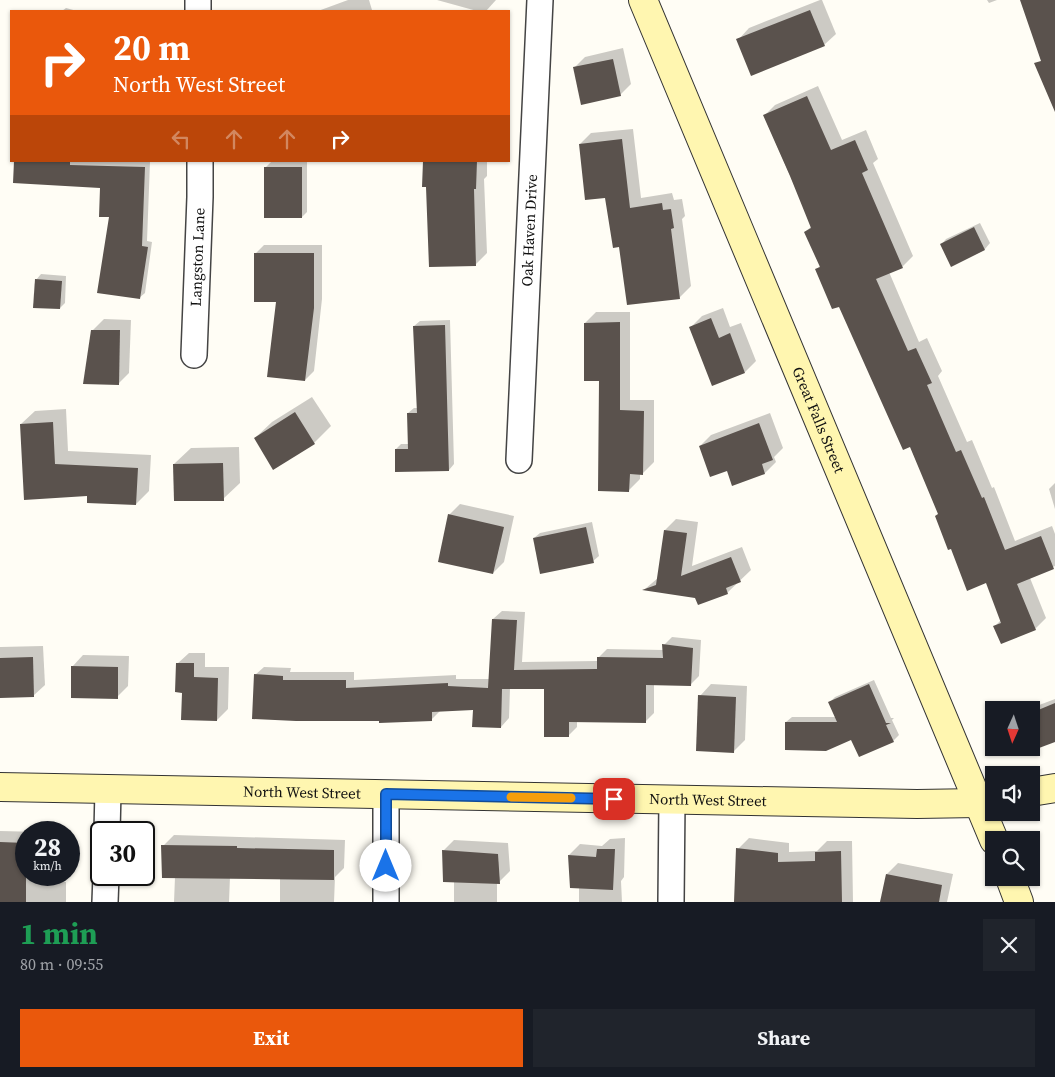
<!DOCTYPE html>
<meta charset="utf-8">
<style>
:root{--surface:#171b24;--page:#20242c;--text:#f1f3f6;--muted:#9ea1a6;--accent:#ea580c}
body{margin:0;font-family:"Source Serif 4",serif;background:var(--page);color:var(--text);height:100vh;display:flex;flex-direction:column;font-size:19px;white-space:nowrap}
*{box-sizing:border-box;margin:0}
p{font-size:16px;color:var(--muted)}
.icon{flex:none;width:28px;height:28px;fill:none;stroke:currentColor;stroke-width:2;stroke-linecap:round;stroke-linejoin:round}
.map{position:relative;height:902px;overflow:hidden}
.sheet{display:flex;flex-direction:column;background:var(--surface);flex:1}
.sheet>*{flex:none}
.hud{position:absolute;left:10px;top:10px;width:500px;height:152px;border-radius:0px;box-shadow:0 1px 4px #0004;background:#ea580c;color:#fff;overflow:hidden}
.needle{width:32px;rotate:183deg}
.tools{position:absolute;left:985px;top:701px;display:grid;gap:10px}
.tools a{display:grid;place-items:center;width:55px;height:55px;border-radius:0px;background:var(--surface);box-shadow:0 1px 4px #0004;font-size:25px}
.speed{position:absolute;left:15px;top:821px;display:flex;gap:10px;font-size:25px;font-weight:700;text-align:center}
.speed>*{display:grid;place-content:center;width:65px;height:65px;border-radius:50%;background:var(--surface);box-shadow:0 1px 4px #0004;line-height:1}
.speed small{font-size:12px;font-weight:400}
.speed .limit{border:2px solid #111;border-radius:8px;background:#fff;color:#111}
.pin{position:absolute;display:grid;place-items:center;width:42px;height:42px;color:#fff;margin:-21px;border-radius:10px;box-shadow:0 2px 8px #0006}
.me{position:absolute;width:55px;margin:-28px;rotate:0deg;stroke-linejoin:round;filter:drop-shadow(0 0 4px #0008)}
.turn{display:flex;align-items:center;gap:18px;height:105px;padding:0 20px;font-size:22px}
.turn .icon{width:65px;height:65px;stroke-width:2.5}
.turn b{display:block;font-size:35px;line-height:42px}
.lanes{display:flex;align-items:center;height:48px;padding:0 20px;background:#0003;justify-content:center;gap:25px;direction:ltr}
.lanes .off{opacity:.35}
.round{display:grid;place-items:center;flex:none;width:52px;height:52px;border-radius:0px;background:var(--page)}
.headline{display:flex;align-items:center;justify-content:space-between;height:85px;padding:0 20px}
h1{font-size:30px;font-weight:700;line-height:38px;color:#1e9e55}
.primary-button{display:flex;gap:10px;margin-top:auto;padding:10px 20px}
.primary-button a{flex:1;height:58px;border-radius:0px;background:var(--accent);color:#fff;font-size:20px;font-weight:700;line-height:58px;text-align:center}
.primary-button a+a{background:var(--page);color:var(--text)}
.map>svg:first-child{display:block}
.shadow{fill:#0003}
.building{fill:#5a524d}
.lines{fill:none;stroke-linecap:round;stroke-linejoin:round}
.minor-casing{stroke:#444;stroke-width:28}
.secondary-casing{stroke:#333;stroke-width:30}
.minor{stroke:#fff;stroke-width:25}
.secondary{stroke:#fff6b0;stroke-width:28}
.route-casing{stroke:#114b97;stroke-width:12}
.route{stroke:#1a73e8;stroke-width:9}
.slow{stroke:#f59e0b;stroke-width:9}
.labels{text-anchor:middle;stroke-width:5;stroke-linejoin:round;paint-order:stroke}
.street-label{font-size:15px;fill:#111;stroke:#fff}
</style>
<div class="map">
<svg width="1055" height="902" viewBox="0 0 1055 902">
<rect width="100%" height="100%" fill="#fffdf5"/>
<g class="shadow">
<path d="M348,0H369L372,10L371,11H318Z"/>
<path d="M437,0H496L486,11H477Z"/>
<path d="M820,0H822L836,34L824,45L738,40L749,28Z"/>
<path d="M987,0H997L989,3Z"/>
<path d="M66,8L77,11H62Z"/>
<path d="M623,48L631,84L620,95L574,68L585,57Z"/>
<path d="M818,86L842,140L866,130L878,159L873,163L913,256L902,267L889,272L919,342L927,338L942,371L938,376L967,442L972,440L992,488L994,487L1015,541L1052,526L1055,534V566L1030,578L1046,618L1035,629L995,626L1001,620L987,582L939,513L910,446L839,305L817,269L821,265L805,232L812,226L764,116L775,105Z"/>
<path d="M633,129L641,198L672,193L674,200L682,199L685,216L682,219L691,286L679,298L620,246L606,196L580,144L591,133Z"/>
<path d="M15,161L150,162L147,241L152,242L145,293L139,298L102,187Z"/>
<path d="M424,161H487V176L484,179L487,253L476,264L427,186Z"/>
<path d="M271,162H307V212L302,217L266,167Z"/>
<path d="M980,223L990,243L985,249L951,265L941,245L946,239Z"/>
<path d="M264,245H322V299L314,371L305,380L277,301L255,254Z"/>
<path d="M41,274L66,276L65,303L60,308L36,280Z"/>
<path d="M723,308L730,327L741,323L756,361L745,372L691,327L702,316Z"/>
<path d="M596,312H630V400H654V462L643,473H640V479L629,490L585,323Z"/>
<path d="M104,319L131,320L129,373L118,384L93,330Z"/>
<path d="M450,320L454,464L449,470H396V449L401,444H409L408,413L414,408H418L414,326L420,321Z"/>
<path d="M312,397L331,426L314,443L274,468L255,438L272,422Z"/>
<path d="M66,409L68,451L151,455L149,491L136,504L88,495L25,498L21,424L35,411Z"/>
<path d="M770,413L783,448L774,457L776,462L765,473L727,470L700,446L711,435Z"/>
<path d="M239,447L240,483L223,499L174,464L191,448Z"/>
<path d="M1055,483V509L1049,489Z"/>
<path d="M460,504L514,516L504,562L493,573L449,515Z"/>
<path d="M676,519L698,522L692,566L742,547L751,570L727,593L696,597L645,589L658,578L665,530Z"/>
<path d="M592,522L599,556L593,561L534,538L540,533Z"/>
<path d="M502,611L525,612L522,662L598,661V658L607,649L664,650V645L672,637L701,640L699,676L690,685L654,684V713L646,721H577V727L568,736L546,688H510L509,718L501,727L474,708L440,711L432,719L380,720L255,675L264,667L291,668L290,672H354V680L456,675V679H490L493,619Z"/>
<path d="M43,646L45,685L33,696L0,697V647Z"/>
<path d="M189,653H205V667H229L228,709L217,720L183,692L177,664Z"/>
<path d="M83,655L129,656L128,686L117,697L72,667Z"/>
<path d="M874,680L891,718H894L892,720L899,735L893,741L852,738L786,722L792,717H837L830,702L835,697Z"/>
<path d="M711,684L747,686L745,740L734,751L700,696Z"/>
<path d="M1055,699V740L1031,729V710L1034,707Z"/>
<path d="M0,831L42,832H26V875H64L63,882H66V902H0Z"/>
<path d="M174,835L345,840L344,868L335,877L334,902H280V878L230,877L229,902H174L175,877L163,846Z"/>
<path d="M625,838L624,877L621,881L622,902H579V887L569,855L580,844L602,846L610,839Z"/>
<path d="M749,838L789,843V852L817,851L827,841H852L853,902H735L738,849Z"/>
<path d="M454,840L508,843L510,871L499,882H497V902H454V881L443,851Z"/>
<path d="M898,863L953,874L947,902H881L887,874Z"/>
</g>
<g class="building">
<path d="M1020,0H1055V112L1034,63L1041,61Z"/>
<path d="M810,10L825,46L751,76L736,39Z"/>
<path d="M613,59L621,96L581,105L573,67Z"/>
<path d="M807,96L831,150L855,140L868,170L862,173L903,268L876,279L908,351L916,348L932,383L927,385L956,452L961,450L982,498L984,497L1005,550L1041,536L1054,569L1017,584L1036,630L1001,644L993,626L1001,623L986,583L967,591L951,549L948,550L935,516L938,514L910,447L903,450L839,307L832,309L815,269L820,267L804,232L811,228L790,176L763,115Z"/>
<path d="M622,139L630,208L662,203L663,210L671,209L674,228L671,229L680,299L627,305L619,247L613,248L605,198L585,200L579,144Z"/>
<path d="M14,161H70V165L145,167L142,246L148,247L140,299L97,293L109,217H99L100,188L13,183Z"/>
<path d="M423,161H477L476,189H474L476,266L429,267L426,187H422Z"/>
<rect x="264" y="167" width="38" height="51"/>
<path d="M974,227L985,250L951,267L940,244Z"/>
<path d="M254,253H314V308L305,381L267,377L276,302H254Z"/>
<path d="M35,279L62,281L60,309L33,308Z"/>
<path d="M711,318L719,338L730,333L745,373L712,386L689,327Z"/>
<path d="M620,322V410L644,411L643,475L630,474L629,492L598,491L599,381H584V323Z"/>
<path d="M445,325L449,471L395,472V449H408L407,413H417L413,326Z"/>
<path d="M91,330H120L119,385L83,384Z"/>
<path d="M295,412L315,444L273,470L254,438Z"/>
<path d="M53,422L55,464L138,468L136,505L87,503V496L24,500L20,424Z"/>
<path d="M759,423L773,460L762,464L765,474L732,486L727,471L710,477L699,446Z"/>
<path d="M223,463L224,501H174L173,464Z"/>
<path d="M448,514L504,527L493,574L438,562Z"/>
<path d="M586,527L594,563L540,574L533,538Z"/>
<path d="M664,530L687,533L681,576L731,557L741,582L726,588L728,594L698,605L695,598L642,590L656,585Z"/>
<path d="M492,619L517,620L514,670L597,669V657L663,658L662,644L693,648L691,686L646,685V723L569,722V737H544V689H502L501,728L472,727L473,710L432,712V721L379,723V721H296L252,719L254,674L283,676V680H346V688L448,683V686L488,688Z"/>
<path d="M33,657L34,697L0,698V658Z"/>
<path d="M176,663H194V677L218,678L217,721L181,720L182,693L175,692Z"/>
<path d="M71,666L118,667V699L71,698Z"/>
<path d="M869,684L886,723H891L886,725L894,742L859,757L851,740L826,751L785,750V722H837L828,702Z"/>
<path d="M698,695L736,697L734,753L696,751Z"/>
<path d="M1055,703V742L1031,751V713Z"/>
<path d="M0,842L26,843V902H0Z"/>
<path d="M161,845L237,846V848L334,850V880L162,878Z"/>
<path d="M736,848L778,853V862L815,861V852L841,851L842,902H734Z"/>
<path d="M597,849H615L613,890L570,888L568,855L596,857Z"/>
<path d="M442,850L498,854L500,884L443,882Z"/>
<path d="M886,874L942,885L939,902H880Z"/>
</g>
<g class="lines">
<defs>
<g id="minor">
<path d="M198,0V11"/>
<path id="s1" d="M194,355L200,197V161"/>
<path id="s2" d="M519,460L540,0"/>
<path d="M107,832L108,790"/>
<path d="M105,902L106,875"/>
<path d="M386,902V794"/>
<path d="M671,902L672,800"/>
</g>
<g id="secondary">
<path id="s3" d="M643,0L994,840"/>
<path id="s4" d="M0,787L917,804L978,803L994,800"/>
<path d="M1031,792L1055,788"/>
<path d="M1010,878L1019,902"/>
</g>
</defs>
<use href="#minor" class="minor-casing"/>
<use href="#secondary" class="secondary-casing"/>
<use href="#minor" class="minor"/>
<use href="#secondary" class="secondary"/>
</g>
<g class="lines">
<defs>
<path id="route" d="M386,866V794L614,799"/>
</defs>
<use href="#route" class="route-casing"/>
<use href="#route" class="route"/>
<path class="slow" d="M511,797L571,798"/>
</g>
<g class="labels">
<g class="street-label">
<text dy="5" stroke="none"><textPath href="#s2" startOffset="230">Oak Haven Drive</textPath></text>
<text dy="5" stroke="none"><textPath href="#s1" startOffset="98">Langston Lane</textPath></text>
<text dy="5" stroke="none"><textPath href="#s3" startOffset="455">Great Falls Street</textPath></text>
<text dy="5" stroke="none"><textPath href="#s4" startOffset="302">North West Street</textPath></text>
<text dy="5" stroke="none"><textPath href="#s4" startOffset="708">North West Street</textPath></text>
</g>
</g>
</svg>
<div class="tools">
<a><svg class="needle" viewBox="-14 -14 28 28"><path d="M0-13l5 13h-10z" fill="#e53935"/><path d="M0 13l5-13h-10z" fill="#9ea1a6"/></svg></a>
<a><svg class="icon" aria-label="sound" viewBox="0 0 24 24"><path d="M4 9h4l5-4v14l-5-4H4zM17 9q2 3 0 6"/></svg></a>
<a><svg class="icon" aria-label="search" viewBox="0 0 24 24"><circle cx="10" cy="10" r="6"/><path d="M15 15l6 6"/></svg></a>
</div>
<div class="speed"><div>28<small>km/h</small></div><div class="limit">30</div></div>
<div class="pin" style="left:614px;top:799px;background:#d93025"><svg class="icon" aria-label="arrive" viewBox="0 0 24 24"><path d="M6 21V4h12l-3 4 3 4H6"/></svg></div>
<svg class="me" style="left:386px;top:866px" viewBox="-20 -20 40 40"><circle r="19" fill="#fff"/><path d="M0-13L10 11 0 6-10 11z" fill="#1a73e8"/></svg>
<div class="hud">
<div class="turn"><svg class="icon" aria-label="right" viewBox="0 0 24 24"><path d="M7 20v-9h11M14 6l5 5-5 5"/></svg><div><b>20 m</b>North West Street</div></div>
<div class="lanes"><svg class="icon off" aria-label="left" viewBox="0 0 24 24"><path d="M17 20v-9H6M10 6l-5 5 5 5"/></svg><svg class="icon off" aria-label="ahead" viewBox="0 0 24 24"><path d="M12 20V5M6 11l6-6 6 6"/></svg><svg class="icon off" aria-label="ahead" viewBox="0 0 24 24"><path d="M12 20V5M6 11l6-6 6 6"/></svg><svg class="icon" aria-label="right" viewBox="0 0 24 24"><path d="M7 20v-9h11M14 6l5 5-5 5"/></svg></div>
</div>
</div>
<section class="sheet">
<div class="headline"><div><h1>1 min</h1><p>80 m · 09:55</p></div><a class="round"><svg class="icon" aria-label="close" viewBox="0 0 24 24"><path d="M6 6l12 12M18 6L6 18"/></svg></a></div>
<div class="primary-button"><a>Exit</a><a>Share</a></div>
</section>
